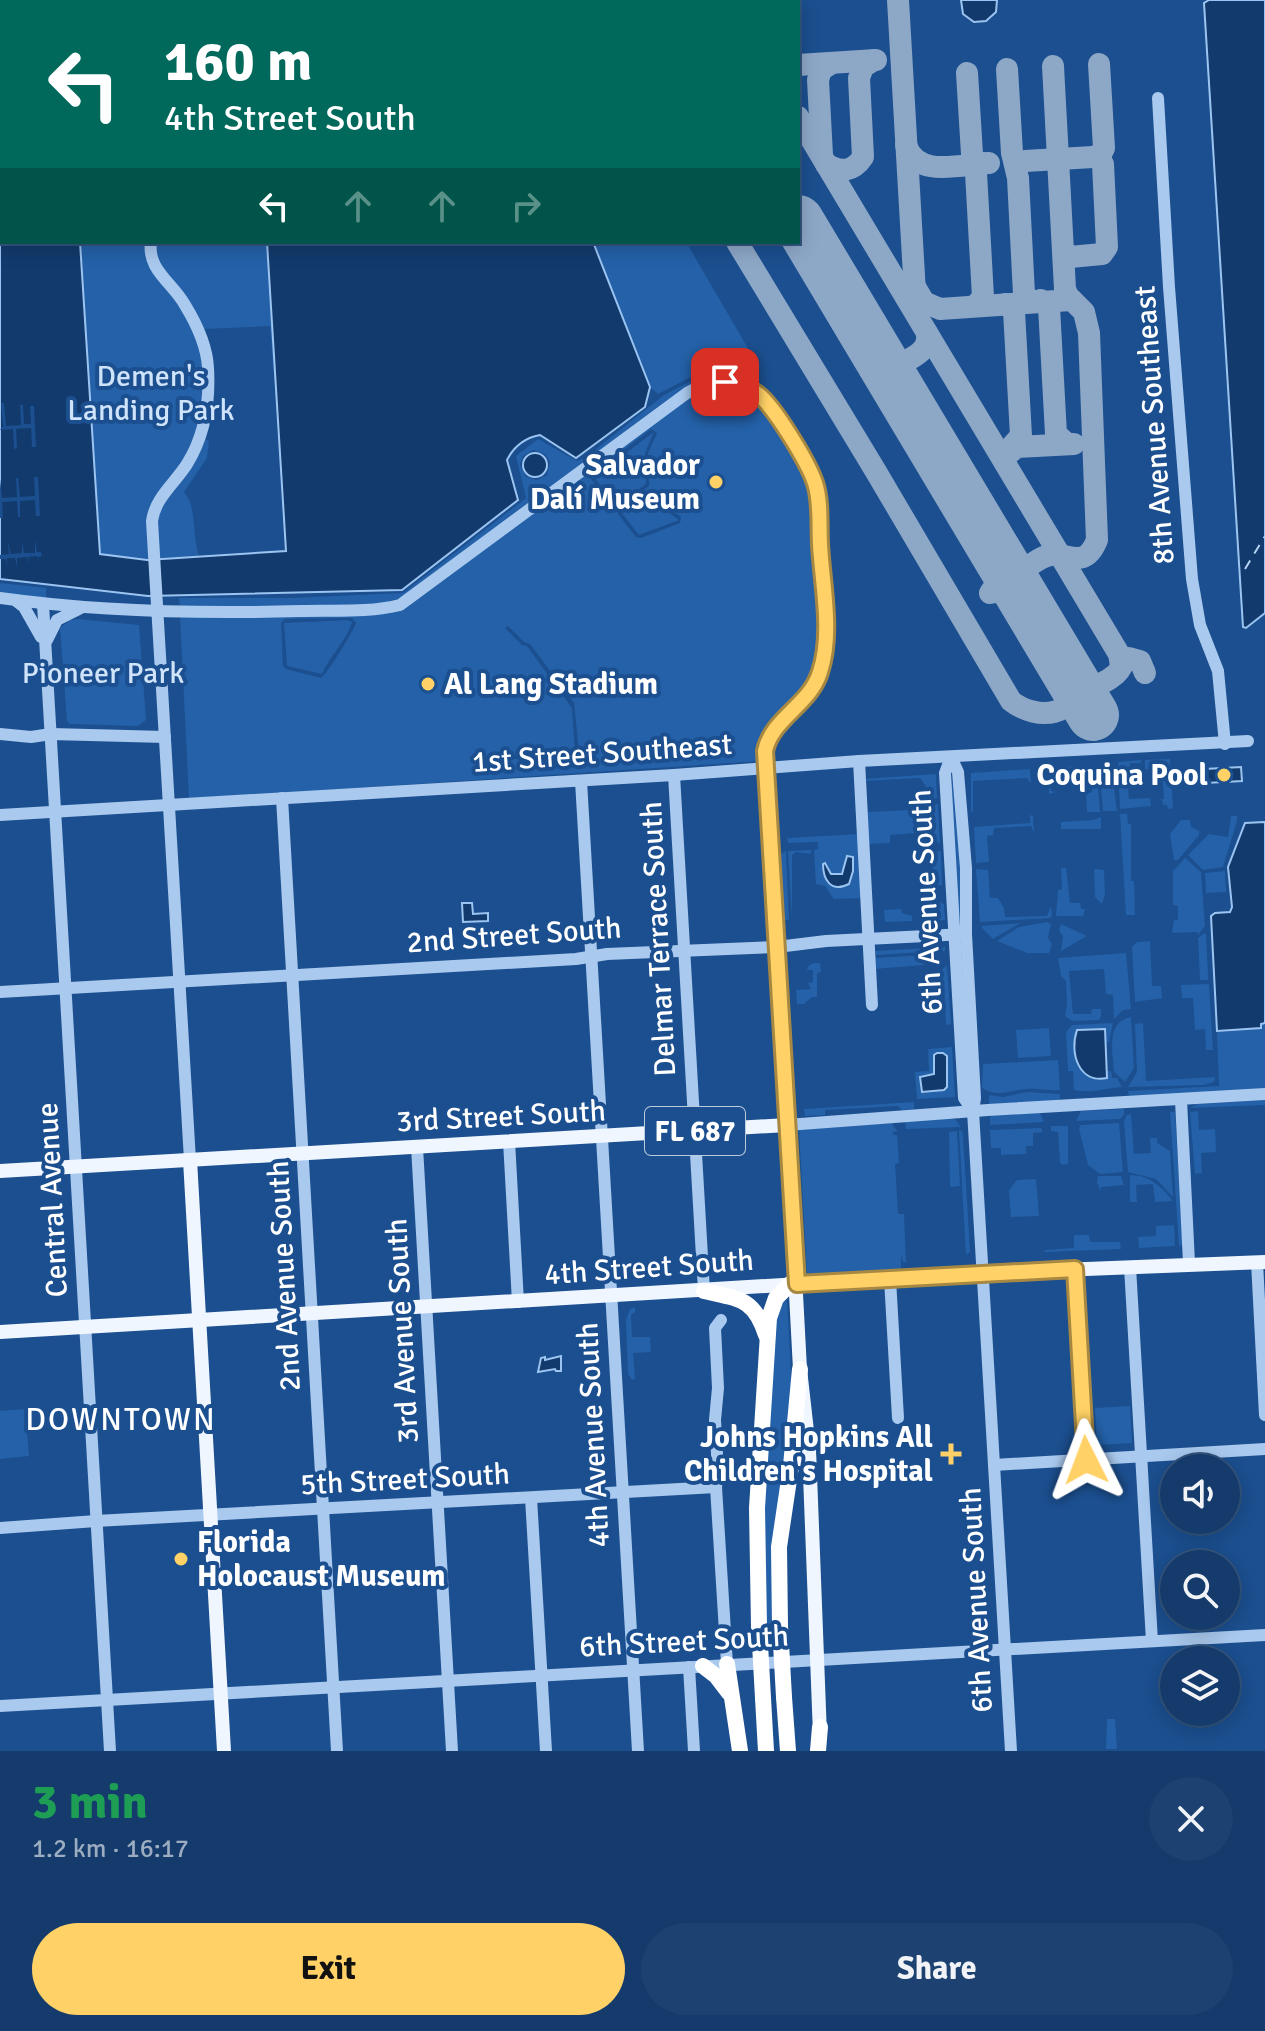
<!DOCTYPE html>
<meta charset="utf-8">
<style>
:root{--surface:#143b6b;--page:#1d4271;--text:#f1f3f6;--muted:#9dadc1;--line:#33557e;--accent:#ffd166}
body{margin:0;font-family:Signika,sans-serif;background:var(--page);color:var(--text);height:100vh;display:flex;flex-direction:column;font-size:30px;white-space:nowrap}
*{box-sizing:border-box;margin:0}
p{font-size:26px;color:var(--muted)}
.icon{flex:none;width:44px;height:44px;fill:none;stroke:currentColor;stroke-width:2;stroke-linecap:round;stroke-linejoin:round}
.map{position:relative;height:1751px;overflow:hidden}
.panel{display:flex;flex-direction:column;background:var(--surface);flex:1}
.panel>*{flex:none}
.top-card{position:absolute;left:0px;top:0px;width:800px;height:244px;box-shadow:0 4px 20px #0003,0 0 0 2px var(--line);background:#00695c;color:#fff;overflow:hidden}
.tools{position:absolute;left:1160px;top:1454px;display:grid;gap:16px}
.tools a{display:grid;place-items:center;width:80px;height:80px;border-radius:50%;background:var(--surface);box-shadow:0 4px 20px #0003,0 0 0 2px var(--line);font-size:40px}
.pin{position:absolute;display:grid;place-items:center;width:68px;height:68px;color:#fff;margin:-34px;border-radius:16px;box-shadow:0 4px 12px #0006}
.me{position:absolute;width:88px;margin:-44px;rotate:357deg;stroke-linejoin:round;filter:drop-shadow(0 0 6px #0008)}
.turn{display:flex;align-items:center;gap:28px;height:168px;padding:0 32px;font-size:36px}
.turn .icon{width:104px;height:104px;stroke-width:2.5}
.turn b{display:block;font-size:56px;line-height:68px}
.lanes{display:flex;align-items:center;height:76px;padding:0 32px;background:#0003;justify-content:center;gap:40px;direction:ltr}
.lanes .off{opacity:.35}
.round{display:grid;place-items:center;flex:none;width:84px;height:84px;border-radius:42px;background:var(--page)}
.summary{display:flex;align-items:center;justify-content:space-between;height:136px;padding:0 32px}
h1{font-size:48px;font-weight:800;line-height:60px;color:#1e9e55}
.cta{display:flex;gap:16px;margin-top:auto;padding:16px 32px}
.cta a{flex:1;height:92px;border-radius:48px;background:var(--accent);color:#111;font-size:32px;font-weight:800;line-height:92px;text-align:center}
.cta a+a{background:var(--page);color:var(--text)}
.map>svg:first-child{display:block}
.green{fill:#2461a8;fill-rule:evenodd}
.water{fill:#123a6d;stroke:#9cc4f0;stroke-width:2}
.pier{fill:#1b4f8f}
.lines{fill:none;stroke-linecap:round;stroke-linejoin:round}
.ferry{stroke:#b5d3f5;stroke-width:2;stroke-dasharray:10 8;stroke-linecap:butt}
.taxiway{stroke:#8da7c7;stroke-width:22}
.runway{stroke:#8da7c7;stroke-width:52}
.minor{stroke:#a9c9ee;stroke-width:12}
.major{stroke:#f0f6ff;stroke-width:14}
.highway{stroke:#fff;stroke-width:16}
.highway-bridge{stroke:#fff;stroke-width:16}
.route-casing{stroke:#a68842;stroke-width:20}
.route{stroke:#ffd166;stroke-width:14}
.poi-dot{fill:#ffd166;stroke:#1b4f8f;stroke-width:3}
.labels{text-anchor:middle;stroke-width:8;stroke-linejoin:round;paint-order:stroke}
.shield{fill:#1b4f8f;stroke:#bbcadd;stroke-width:2}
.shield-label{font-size:28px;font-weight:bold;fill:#fff}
.park-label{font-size:30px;fill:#cfe3fa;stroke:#1b4f8f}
.street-label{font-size:30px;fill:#fff;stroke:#1b4f8f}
.poi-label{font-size:30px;font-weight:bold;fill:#fff;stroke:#1b4f8f;text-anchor:end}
.neighbourhood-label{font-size:32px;letter-spacing:2px;fill:#fff;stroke:#1b4f8f}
</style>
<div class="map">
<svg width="1265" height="1751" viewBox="0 0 1265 1751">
<rect width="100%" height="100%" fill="#1b4f8f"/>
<g class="green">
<path d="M81,242L268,243L280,451L270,326L203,329L205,439L209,441L207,458L184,492C198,508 191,537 200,558L144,560L99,554Z"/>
<path d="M593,242H686L749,350L722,368L689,378L658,394L650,387Z"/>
<path d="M729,374L740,377L774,397L823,478L834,645L832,660L823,678L822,507L780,414L766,396L750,385L718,377L405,598L372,605L180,608L179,598H292L403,593L526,498L516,456L538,439L577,461L586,457L664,395L691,381ZM533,450L545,454L550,462L547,475L537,480L526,477L520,465L523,456Z"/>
<path d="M728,386L759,401L800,462L812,491L821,650L814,677L761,761L189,799L180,616L392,611L699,390ZM651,429L657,433L648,453L649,486L619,509L613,508L591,479L592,474ZM647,490L653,491L668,508L681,517L680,523L641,538L636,537L618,514L619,509ZM352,618L356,623C353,632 327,674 321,678L286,669L283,666L281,623L285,619ZM508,626L524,642L530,644L574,703L579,752L575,756L515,759L501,751L503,748L514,756L575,753L572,708L527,646L522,645L505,628Z"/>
<path d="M654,432L645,453L646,484L616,507L594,477Z"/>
<path d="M650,492L665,510L679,520L639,535L621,512Z"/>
<path d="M0,583L46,588V599L0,594Z"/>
<path d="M78,619L139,625L146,720L138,726L70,724L67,721L60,628L70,620Z"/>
<path d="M348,620L352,622C346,642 330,655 322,674L287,666L284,623Z"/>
<path d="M1170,759L1173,808L1168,809L1167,805H1163L1162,800L1154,801L1164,799L1163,782H1154L1160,779V769H1145V760Z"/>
<path d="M1141,760V763H1130V781L1119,782L1118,762Z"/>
<path d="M1097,765L1098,783L1086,780L1084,773L1056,774V780L1050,781L1051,791L1056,792L1049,794L1048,768Z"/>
<path d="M1030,769L1031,784L1027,778L973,781V811L971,813V773Z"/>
<path d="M936,774L937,798H934L920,778L864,781L863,779Z"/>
<path d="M1108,774L1114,788L1117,811H1103L1101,788Z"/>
<path d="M948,783H954C955,799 958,813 960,828C964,859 962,889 960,919H956Z"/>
<path d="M1092,785H1098L1100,812H1087L1086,794L1092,792Z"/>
<path d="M1128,787L1129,799L1150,798L1151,806L1120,809L1119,788Z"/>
<path d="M938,804L940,844L930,838L929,825L916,824V833L890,835V843L868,844L866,812L932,809L933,805Z"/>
<path d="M1120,814H1127L1128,824H1131V881H1134L1135,915H1126Z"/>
<path d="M1030,815L1033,816L1034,833L1031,826L994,828L993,835L987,836L989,862L976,863L974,827L1030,823Z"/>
<path d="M1231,816H1237V821L1223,867L1203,870L1188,855L1209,834L1228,837Z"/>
<path d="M1101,817V829H1061V822L1093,820Z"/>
<path d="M1181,820H1190L1191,827L1199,831V835L1178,860H1174L1170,834Z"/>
<path d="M859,834L864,898L834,899L825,886L816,884L814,850L818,849V842L788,843L787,838Z"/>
<path d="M811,850V854L796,852L792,855V919L788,851Z"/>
<path d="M786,851L789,920H785L781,854Z"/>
<path d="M941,851L942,885L933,886L931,855L933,852Z"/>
<path d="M1185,858L1201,872L1205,926L1198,935L1197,932L1172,933L1174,920H1178V906L1173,905V871Z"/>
<path d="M1061,868H1066L1070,903H1080L1081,909H1085L1083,916H1056L1058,890L1062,889Z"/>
<path d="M976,869L988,870L990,898H998L1004,908L1005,917L1047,916L1051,906L1052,916L1050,918L980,922Z"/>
<path d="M1094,869L1104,870L1105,894L1102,904L1095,897Z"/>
<path d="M1225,871L1226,892L1206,893L1205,873Z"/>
<path d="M930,898L944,904L945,920L926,921L921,908Z"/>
<path d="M901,909L902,913L912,916V921L885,922L884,910Z"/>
<path d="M1047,922L1051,924L1048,938L1052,944L1049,953H1027L997,941L1019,927Z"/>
<path d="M1020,923L993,939L982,928V926Z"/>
<path d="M1061,924L1087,936L1061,951L1063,937L1059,930Z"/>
<path d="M1203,934H1206L1208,975V980H1200L1198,938Z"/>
<path d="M1150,941L1152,986H1161L1162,998L1135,1002L1132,947L1137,942Z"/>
<path d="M945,947V951L876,955V951Z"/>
<path d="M1126,953L1131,1009L1123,1010L1114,1019L1113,995L1106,994L1104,969L1069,971L1073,1014H1091L1092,1009H1101V1016L1099,1020L1072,1021L1065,1016L1067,1005L1066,981L1061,976L1058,958Z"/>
<path d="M924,955V965L874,969V958Z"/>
<path d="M820,963L821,972L817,973V997H812L804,1004H797L796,990L811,989L808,983L813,982V970H807C808,963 814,963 820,963Z"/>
<path d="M947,965L951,1024L946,1025L944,984L939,973Z"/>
<path d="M1209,984L1213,1050H1206L1205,1029L1195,1030L1193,998H1182L1181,985Z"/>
<path d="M1131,1017L1134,1068L1125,1082L1114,1072C1113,1052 1105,1022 1131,1017Z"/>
<path d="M1113,1023L1109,1042H1106L1105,1029L1107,1077V1071H1111L1112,1078H1117L1122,1087C1105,1088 1091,1094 1074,1090L1073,1071H1068L1066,1032L1072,1025Z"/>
<path d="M1143,1023L1146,1081L1215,1077L1214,1082L1203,1085L1128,1087L1137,1072L1135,1024Z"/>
<path d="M1261,1023H1265V1089L1129,1096L1128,1091L1219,1086L1217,1031L1260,1028Z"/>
<path d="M1049,1028L1051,1056L1018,1058L1016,1030Z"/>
<path d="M952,1047L955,1097L917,1099L915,1072L929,1071L928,1049Z"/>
<path d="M1058,1060L1060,1090C1049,1091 1038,1088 1027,1089C1012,1090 996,1098 982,1088L983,1064Z"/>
<path d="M1027,1092L1060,1094V1098L1058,1101L989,1105V1095L1003,1097Z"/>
<path d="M1265,1100V1105L1190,1108L1197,1104Z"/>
<path d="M914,1102V1109L902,1110L898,1106L825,1110V1115L805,1116L804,1109Z"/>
<path d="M1124,1109V1115L1120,1119L1076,1121L1081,1111Z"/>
<path d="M1198,1111L1199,1130L1215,1129L1216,1152L1201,1153L1202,1173L1195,1174L1190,1112Z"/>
<path d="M1170,1112H1175L1183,1245L1179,1246Z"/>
<path d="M1040,1113L1044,1122L990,1125V1117L994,1115Z"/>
<path d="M1131,1114L1134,1154L1151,1153L1150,1138H1157V1143L1170,1151L1173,1197L1156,1179L1128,1172L1124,1121L1127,1115Z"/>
<path d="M950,1118L956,1120L961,1127L906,1129L905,1120Z"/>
<path d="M892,1123L897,1131L893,1132V1135H897L899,1163L895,1164L898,1214H904L906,1262H903L901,1254V1270L807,1275L799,1129Z"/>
<path d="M1119,1123L1123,1172L1100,1174L1088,1165L1079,1129L1080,1125Z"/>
<path d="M1051,1126H1068V1164L1062,1165L1060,1162L1058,1132L1051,1131Z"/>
<path d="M1041,1128L1043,1132L1033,1133V1146H1026V1154L1001,1155V1148H991L990,1130Z"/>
<path d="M959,1130L962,1131L963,1136L970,1252L966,1255Z"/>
<path d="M957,1131L960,1186L950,1187L949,1132Z"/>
<path d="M1130,1175C1149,1175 1161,1186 1173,1201L1155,1202L1153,1184L1136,1185L1137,1202H1130Z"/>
<path d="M1098,1176H1121L1124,1185L1101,1187V1192L1097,1182Z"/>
<path d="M1036,1179L1039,1216L1011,1217L1009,1190L1017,1180Z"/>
<path d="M1174,1225L1175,1246L1139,1248L1138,1237L1156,1236V1226Z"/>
<path d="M1074,1235H1089L1090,1242H1120L1121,1249L1045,1252L1044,1250L1074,1248Z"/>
<path d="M787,1301L792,1393L774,1625L764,1626L761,1520L774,1334L780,1302Z"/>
<path d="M635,1307V1312L631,1315L632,1337H650L651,1352L633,1353L635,1379L632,1380L628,1374L626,1320L630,1309Z"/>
<path d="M1130,1406L1132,1443L1097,1445L1095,1408Z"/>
<path d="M25,1409L29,1456L0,1459V1411Z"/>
<path d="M1107,1719H1115L1117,1749H1106Z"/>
</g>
<g class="water">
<path d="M0,0H500V2H2V78Z"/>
<path d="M961,0H997L996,12L986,21L974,22L963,14Z"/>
<path d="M1209,0H1265V613L1246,628L1243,627L1204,3Z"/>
<path d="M0,129L2,242H80L100,554L147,560L286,551L267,242H593L650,387L645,407L576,458L540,435C524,438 514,446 507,460L518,500L402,590L148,596L0,579Z"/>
<circle cx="535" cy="465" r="12"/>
<path d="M1241,767L1242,781L1206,783L1205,769Z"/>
<path d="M1265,822V1023L1261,1024V1028L1217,1031L1211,916L1215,913L1230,912L1232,907L1228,867L1245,823Z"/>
<path d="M847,856L853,857V871L849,884C831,893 823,880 823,864L825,863L831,874H842Z"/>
<path d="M462,903H472L473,914L488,913V921L463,922Z"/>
<path d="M1105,1029L1107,1078C1079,1084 1069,1053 1077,1030Z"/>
<path d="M937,1053H943L947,1056V1087L944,1090L922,1092L920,1077L934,1074V1055Z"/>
<path d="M561,1356V1371H556L555,1369L538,1372L541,1358L545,1357V1360Z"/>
</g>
<g class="pier">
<path d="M1,403H4L6,426L21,425L20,405H23L24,424H31L30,406H34L36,447H32L31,428L16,429L17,448L14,449L13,429L0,430L3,426Z"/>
<path d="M34,477H38L40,516H36L35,500L20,501V517H18L17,501L2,502L3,518H0V479L2,498L17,497L16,478H18L20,497L35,496Z"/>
<path d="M35,540L37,552H41L42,556L38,557L39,565L37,556L28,557L29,566L27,557L17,558V567L15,558H7V567L6,559H0V555L9,554L8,542L11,554L22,553V541L24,553H35Z"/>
</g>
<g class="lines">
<path class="ferry" d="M1245,569L1265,536"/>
<g class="taxiway">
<path d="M592,0L594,2"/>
<path d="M728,0L729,2"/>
<path d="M898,0L916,310"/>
<path d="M798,65L876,60"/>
<path d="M1007,69L1012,153L1018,178L1024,294L1031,301"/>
<path d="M967,73L972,154L976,173"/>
<path d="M798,117L1119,654L1121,666"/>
<path d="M906,145C917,179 961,164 989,163"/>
<path d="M822,155L818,80L821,70L832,63"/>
<path d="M826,164C841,173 853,172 863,157L859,78L863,67L874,60"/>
<path d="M1017,169L1020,163L1025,161L1093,157L1101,154L1104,148L1099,64"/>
<path d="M737,242L875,470L1011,701C1036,721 1083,718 1069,676"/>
<path d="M1063,250L1070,257L1102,254L1107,247L1103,164L1099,158L1093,157"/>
<path d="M914,285L924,302L940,309L1071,300"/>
<path d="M1041,300L1049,307L1056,434L1067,444"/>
<path d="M1006,304L1014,311L1021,436L1011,447"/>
<path d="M975,306L983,297L976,173L977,167L983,163"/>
<path d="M876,352L886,364L898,366L894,373L895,384"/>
<path d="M898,366C912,357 930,352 927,333"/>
<path d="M1008,454L1017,447L1074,444"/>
<path d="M1000,559L1002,575L990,593L1009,590L1021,595"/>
<path d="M1021,571C1030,566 1041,556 1051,555C1069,553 1085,570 1097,540L1089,333L1084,312L1068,296L1065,289L1053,66"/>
<path d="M1073,682L1084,689C1095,688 1108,681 1116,674C1123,668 1121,663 1129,658L1140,661L1145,673"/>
</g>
<g class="runway">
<path d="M665,0L666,2"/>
<path d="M798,221L1093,715"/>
</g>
<g class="minor">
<path d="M1158,98L1169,287L1192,579L1200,625L1218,671L1225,744"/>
<path d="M151,242C147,270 172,282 185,305C196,323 207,347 208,368C210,402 205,435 187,464C175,483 155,498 152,521L190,1160"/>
<path d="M0,598C100,612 200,614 301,611C333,610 369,613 400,605L687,393C738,363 765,399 790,439C805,462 816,480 818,507C820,549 834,642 818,678C806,707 772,719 765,751L787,1125L988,1110L1265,1094"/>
<path d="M15,600L24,607L41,637"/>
<path d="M43,604L110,1751"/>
<path d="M47,640L57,620L81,608"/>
<path d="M0,734L31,737L51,734L165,737"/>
<path d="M951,757L958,772L966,868V934L975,1098L973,1111L1011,1751"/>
<path d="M951,757L945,773L964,1098L973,1111"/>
<path d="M859,761L872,1005"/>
<path d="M674,775L704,1291"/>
<path d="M581,781L638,1751"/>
<path d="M282,798L337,1751"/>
<path d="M0,815L674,775L859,761L1248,741"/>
<path d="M0,992L576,959L607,954L777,947L826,941L966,934"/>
<path d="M1181,1100L1189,1263"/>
<path d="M509,1141L518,1302"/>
<path d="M417,1147L452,1751"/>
<path d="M1257,1262L1265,1415"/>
<path d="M1130,1267L1152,1641"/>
<path d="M1075,1269L1086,1460"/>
<path d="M890,1279L898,1418"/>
<path d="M721,1320L715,1328L718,1388L715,1420L718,1471L716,1487L727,1664"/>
<path d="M994,1465L1265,1449"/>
<path d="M531,1498L546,1751"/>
<path d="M0,1528L96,1521L716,1487"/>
<path d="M689,1667L694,1751"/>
<path d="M0,1706L1265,1635"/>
</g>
<g class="major">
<path d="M190,1160L224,1751"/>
<path d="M0,1171L787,1125L800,1369L809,1449L820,1735"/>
<path d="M0,1332L982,1273L1265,1262"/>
</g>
<g class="highway">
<path d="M704,1291C739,1299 754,1298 766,1335"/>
<path d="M759,1626L757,1508L769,1318L776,1298L790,1284"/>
<path d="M780,1626L779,1547L791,1466L800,1369"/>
<path d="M727,1664L740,1751"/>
<path d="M703,1666L716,1676L729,1693"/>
<path d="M784,1697L788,1751"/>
<path d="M763,1698L766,1751"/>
<path d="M818,1751L820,1727"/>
</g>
<g class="highway-bridge">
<path d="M759,1626L763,1698"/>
<path d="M780,1626L784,1697"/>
</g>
</g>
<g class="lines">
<defs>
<path id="route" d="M725,382C736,383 749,387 759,395C775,408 808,462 815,483C821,501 819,524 820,544C822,584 833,633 820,672C810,705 772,718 765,751L797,1284L1075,1269L1086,1460"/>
</defs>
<use href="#route" class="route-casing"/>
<use href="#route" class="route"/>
</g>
<g class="poi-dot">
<circle cx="716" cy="482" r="8"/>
<circle cx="428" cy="684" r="8"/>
<circle cx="1224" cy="775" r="8"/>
<path d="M947 1442h8v8h8v8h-8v8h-8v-8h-8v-8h8z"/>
<circle cx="181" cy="1559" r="8"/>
</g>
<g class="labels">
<rect class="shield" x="645" y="1107" width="100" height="48" rx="6"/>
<g class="shield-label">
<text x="695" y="1141">FL 687</text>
</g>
<g class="park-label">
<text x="151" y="386">Demen's<tspan x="151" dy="34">Landing Park</tspan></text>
<text x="103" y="683">Pioneer Park</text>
</g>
<g class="street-label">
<text transform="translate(1154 425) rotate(-94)" y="10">8th Avenue Southeast</text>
<text transform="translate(602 753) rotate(-4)" y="10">1st Street Southeast</text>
<text transform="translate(926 902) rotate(-93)" y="10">6th Avenue South</text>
<text transform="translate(514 935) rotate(-4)" y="10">2nd Street South</text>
<text transform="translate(658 939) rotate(-93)" y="10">Delmar Terrace South</text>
<text transform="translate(501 1116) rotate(-3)" y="10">3rd Street South</text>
<text transform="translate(52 1200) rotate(-93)" y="10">Central Avenue</text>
<text transform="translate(649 1267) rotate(-4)" y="10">4th Street South</text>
<text transform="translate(284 1276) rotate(-93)" y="10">2nd Avenue South</text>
<text transform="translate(402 1331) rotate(-93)" y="10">3rd Avenue South</text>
<text transform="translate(593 1435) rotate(-93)" y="10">4th Avenue South</text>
<text transform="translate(405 1479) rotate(-3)" y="10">5th Street South</text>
<text transform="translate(976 1600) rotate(-93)" y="10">6th Avenue South</text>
<text transform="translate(684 1641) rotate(-3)" y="10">6th Street South</text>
</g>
<g class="poi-label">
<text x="700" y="475">Salvador<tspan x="700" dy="34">Dalí Museum</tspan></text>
<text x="444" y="694" text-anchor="start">Al Lang Stadium</text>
<text x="1208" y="785">Coquina Pool</text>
<text x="933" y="1447">Johns Hopkins All<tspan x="933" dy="34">Children's Hospital</tspan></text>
<text x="197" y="1552" text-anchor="start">Florida<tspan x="197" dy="34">Holocaust Museum</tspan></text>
</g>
<g class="neighbourhood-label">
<text x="121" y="1430">DOWNTOWN</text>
</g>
</g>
</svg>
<div class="tools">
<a><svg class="icon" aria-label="sound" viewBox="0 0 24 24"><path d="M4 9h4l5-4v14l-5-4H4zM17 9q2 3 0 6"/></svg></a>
<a><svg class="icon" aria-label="search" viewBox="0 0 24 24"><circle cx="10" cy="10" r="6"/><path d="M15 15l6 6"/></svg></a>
<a><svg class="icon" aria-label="layers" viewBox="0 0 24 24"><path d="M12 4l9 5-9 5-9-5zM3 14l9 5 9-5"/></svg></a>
</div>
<div class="pin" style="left:725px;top:382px;background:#d93025"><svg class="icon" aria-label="arrive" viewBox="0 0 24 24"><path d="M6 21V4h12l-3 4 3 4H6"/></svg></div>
<svg class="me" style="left:1086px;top:1460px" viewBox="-20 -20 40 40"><path d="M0-17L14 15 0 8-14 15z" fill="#ffd166" stroke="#fff" stroke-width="4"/></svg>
<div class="top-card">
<div class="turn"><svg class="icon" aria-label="left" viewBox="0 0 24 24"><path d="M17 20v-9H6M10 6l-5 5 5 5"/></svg><div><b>160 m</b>4th Street South</div></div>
<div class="lanes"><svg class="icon" aria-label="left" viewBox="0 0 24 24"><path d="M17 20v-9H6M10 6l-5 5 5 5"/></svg><svg class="icon off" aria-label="ahead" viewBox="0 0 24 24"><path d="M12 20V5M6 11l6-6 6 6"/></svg><svg class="icon off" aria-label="ahead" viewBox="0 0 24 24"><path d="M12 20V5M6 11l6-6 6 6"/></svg><svg class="icon off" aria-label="right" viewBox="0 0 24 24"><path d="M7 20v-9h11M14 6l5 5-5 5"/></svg></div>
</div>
</div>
<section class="panel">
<div class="summary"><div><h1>3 min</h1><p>1.2 km · 16:17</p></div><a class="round"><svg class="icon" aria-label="close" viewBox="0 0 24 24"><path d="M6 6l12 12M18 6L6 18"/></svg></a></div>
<div class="cta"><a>Exit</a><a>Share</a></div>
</section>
